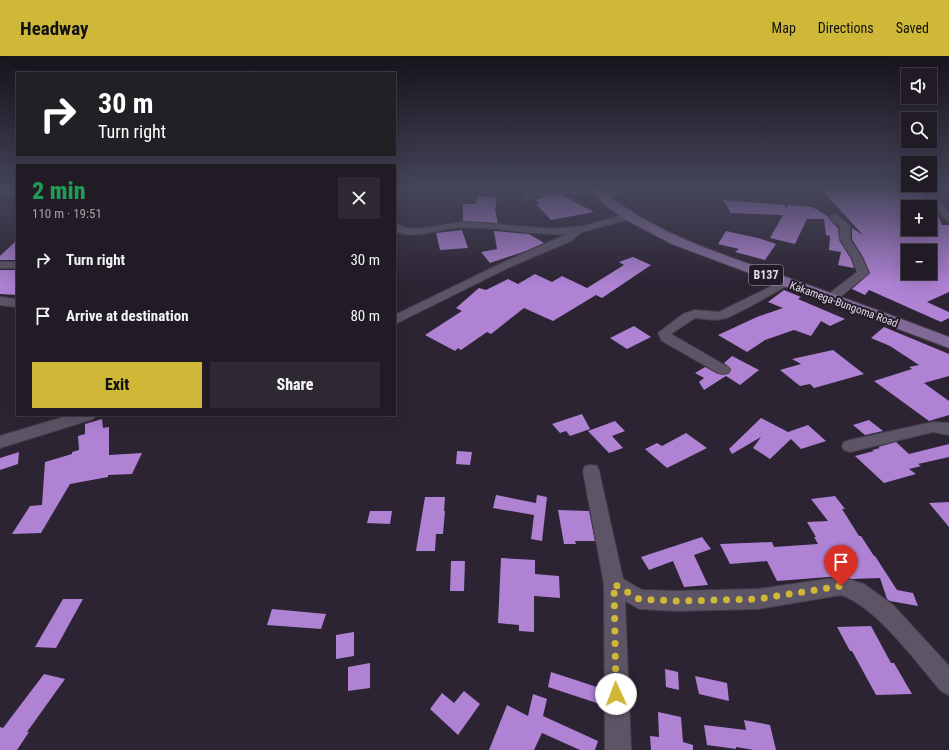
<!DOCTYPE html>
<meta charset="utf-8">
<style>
:root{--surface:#211b26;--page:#2d2832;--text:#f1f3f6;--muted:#a2a1a7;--line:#3e3943;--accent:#cfb837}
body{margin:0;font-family:"Roboto Condensed",sans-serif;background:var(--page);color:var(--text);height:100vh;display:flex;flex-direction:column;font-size:15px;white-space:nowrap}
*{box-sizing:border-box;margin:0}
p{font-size:13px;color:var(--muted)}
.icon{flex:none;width:22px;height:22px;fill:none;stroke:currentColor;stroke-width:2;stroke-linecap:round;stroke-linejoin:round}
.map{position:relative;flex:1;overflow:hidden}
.sheet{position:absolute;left:16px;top:108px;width:380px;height:252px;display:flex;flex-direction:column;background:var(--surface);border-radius:0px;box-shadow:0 4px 16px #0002,0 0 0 1px var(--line)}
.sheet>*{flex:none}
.guide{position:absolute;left:16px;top:16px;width:380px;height:84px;border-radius:0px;box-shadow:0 4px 16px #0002,0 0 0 1px var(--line);background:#202124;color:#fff;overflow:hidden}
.tools{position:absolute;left:901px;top:12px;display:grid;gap:8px}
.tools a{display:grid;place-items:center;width:36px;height:36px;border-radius:0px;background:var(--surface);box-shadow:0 4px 16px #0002,0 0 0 1px var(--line);font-size:20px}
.pin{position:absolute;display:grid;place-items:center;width:34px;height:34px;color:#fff;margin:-41px -17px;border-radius:50% 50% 50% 0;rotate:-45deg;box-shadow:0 0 4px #0007}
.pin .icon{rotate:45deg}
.me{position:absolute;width:44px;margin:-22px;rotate:358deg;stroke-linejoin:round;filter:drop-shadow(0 0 3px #0008)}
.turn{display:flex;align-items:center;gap:14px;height:84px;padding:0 16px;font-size:18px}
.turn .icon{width:52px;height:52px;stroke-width:2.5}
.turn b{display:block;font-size:28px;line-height:34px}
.round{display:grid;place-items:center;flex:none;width:42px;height:42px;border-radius:0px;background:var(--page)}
.overview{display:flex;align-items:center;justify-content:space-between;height:68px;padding:0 16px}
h1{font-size:24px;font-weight:800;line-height:30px;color:#1e9e55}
.action{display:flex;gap:8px;margin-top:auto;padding:8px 16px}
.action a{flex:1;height:46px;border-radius:0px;background:var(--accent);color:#111;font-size:16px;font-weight:800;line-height:46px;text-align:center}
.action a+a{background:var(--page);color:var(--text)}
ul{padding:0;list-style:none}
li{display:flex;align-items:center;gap:12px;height:56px;padding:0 16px}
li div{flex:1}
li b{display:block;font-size:15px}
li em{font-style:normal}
header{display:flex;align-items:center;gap:24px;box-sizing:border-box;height:56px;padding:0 20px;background:var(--accent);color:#111}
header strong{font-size:19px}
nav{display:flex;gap:22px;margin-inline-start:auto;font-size:14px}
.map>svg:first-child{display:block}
.building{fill:#af82d4;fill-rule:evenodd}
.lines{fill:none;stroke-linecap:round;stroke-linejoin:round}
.minor-casing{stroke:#463f4c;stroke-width:2}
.major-casing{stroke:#463f4c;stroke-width:2}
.minor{fill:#5d5466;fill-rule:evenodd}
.major{fill:#826997;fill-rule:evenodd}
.route{stroke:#cfb837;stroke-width:7;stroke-dasharray:0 12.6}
.labels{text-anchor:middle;stroke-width:4;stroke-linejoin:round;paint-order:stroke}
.far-street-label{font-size:11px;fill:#e2dce7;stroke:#231b29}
.shield{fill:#231b29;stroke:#a9a2ae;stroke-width:1}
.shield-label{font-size:12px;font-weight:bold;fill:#e2dce7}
</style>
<header>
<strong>Headway</strong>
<nav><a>Map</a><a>Directions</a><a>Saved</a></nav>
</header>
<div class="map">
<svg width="949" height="694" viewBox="0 0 949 694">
<rect width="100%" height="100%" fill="#2c2433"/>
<g class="building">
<path d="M820,132L879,135L876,132H918L935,153L942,169H949V236L927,246L949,256V262L941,266L869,234L865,239L852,233L870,217L863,201L852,183V172L863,179ZM908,151H930V173H908ZM908,195H930V217H908Z"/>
<path d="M551,138L562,139L594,156L551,164L536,148L540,147L536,144Z"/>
<path d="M478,140L497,141L495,154L498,167L463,165V148H476Z"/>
<path d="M723,144L785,149V154L788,149L812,151L828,160V162L838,172L839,184L851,203L854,212L838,209L841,196L829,194L830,180L826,179L824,163H807L795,188L770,182L783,159L731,157Z"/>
<path d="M462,174L468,192L440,194L436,177Z"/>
<path d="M494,175L529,178L544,187L526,195L490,207L481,196L497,193Z"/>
<path d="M726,175L758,182L776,188L765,204L735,196L739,193L718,188Z"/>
<path d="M17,184V204H0V200Z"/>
<path d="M633,201L651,209L602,242L596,239L553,265L524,252L491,278L487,276L461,294L458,292L455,295L425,279L462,255L456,252L479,232L486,234L508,223L518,228L535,218L552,226L562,220L587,232L624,209L619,206Z"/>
<path d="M0,214H17V239L0,238Z"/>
<path d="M784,234L801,241L798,243L845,263L830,270L821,265L811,280L794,274L765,284L747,296L718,279L757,261L783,252L768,246Z"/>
<path d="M634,270L651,281L627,293L610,282Z"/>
<path d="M884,271L949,298V320L924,327L949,345V359L929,365L874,325L912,313L909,311L919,309L890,290L871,282Z"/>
<path d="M833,294L864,318L814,332L810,328L800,330L780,314L801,308L792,303Z"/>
<path d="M732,300L759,314L740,329L726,320L704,334L699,326L704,322L695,317L705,311L718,318H728L731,313L724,307Z"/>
<path d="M582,358L590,373L570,380L566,375L560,377L552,368Z"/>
<path d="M761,362L788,376L808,369L826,385L801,393L791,383L770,403L753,392L761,381L732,398L729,393Z"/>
<path d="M102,363L103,372L109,371V399L142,397L132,418L108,419V421L70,428L41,477L12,478L30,450L42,449L45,406L72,398V396L79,394L78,380L85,378V368Z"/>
<path d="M869,364L883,375L865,379L853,369Z"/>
<path d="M615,365L625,375L612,380L623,392L609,397L588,375Z"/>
<path d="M686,377L707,392L667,412L645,393L657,387L662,390Z"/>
<path d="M896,386L909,398L949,388V401L918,408L921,410L909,413L916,418L884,427L855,400L874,395L872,394L880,392L878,391Z"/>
<path d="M457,395L472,396L470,409L456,408Z"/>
<path d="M19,396L18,408L0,414V402Z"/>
<path d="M496,439L536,447L537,439L547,441L542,485L531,483L534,459L493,452Z"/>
<path d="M835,440L845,453H842L859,480H861L874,500H875L897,534L913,537L918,550L890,545L887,543L880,522L851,523L841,520L777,525L767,505L730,508L720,488L772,486L774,491L818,488L814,481H816L807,466L828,465L811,443Z"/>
<path d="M425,441H445L444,455H445L443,478H436L435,495H416Z"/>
<path d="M949,446V471L929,447Z"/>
<path d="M558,454L589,455L595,485H575L576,488H564Z"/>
<path d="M370,455H392L390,468L367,467Z"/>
<path d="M702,481L711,493L694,499L708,529L684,531L673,505L649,514L641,501Z"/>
<path d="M501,502L535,504V518L559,520L560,542L534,540V576L519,575V569L498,567Z"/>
<path d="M451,505H465L464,535H450Z"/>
<path d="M63,543H83L56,592L35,591Z"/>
<path d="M272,553L326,558L321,573L267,569Z"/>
<path d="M871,570L891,607H894L912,638L876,639L852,595H850L837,571Z"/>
<path d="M354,576V600L336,603V579Z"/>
<path d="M370,607V632L348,635V611Z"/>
<path d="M665,613L678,616L679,634L666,631Z"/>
<path d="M551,616L603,633V649L548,631Z"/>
<path d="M44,618L65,623L27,676H29L17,694H0V671L3,672Z"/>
<path d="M695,620L727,627L729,645L699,638Z"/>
<path d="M464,635L480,648L458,679L430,653L442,637L454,647Z"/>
<path d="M533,638L547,643L543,660L598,685L595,694H580L542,677L534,694H489L507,649L528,660Z"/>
<path d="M658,656L681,661L683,686L693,689V694H651L650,680L659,681Z"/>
<path d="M744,664L770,669L776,694H754L736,691V693L707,689L704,669L746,674Z"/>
</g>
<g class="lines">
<defs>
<g id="minor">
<path d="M17,132V138L0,141V135Z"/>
<path d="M550,132H596L600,135L596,138L551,137L526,144L521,141L530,136Z"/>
<path d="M620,132H631L605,144H599L597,142Z"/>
<path d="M919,132H928L949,156V165L946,164Z"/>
<path d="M627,158L632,161L630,163L582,176L571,185L510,211L395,268V259L502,207L567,178C530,180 493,169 456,172C436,173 415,184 395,175V168C399,169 403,171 407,172C427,175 448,166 469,166L554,173L583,170Z"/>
<path d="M834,158L837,159L850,170V183L862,202L869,217L834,246H826L824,243L826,240L857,216L852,202L840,183V171L829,161Z"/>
<rect x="0" y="206" width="17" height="6"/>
<path d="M786,223L790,224L792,226L790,228L751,250L727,262L715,264L695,262L671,278L728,311L730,314L728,317L723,318L718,317L662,285L658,277L683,258L695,254L719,256Z"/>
<path d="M0,241L17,243V251L0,249Z"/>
<path d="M70,359H96L93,363L0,392V380Z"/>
<path d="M933,366L949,367V379L933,376L850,396L844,394L842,390L844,386L850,384Z"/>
<path d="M591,409L597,410L599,415L623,523L642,534L677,535L758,533L841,521L864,528L893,549L949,610V639L941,635C916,606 877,551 841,539L758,553L677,555L639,553L625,545L631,694H605L604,528L583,415L585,410Z"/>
</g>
<path id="major" d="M588,132H600C651,176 713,195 775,217C834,238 891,259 949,281V292L672,188L628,165L607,151Z"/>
</defs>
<use href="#minor" class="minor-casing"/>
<use href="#major" class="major-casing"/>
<use href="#minor" class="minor"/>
<use href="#major" class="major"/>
</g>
<linearGradient id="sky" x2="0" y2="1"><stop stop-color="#18141c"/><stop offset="0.58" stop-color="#45455b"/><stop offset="1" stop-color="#45455b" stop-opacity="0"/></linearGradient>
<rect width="949" height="229" fill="url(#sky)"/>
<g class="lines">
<path class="route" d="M616,638L614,528L639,543L677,545L758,543L841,530"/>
</g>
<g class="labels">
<g class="far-street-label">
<text transform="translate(844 248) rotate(20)" y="4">Kakamega-Bungoma Road</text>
</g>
<rect class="shield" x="749" y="209" width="34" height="20" rx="3"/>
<g class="shield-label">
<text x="766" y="223">B137</text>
</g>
</g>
</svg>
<div class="tools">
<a><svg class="icon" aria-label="sound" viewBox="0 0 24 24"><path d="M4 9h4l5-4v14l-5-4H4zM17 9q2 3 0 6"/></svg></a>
<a><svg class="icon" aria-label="search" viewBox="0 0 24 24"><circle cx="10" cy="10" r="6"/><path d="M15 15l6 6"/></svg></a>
<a><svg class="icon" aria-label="layers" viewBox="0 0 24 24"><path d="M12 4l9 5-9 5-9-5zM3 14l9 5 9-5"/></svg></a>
<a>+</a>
<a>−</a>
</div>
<div class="pin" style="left:841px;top:530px;background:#d93025"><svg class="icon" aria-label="arrive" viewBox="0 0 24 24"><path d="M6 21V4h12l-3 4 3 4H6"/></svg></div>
<svg class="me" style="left:616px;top:638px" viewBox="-20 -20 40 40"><circle r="19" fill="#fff"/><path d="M0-13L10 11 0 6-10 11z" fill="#cfb837"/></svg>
<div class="guide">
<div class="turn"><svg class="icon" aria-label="right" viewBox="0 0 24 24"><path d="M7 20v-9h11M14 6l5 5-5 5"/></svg><div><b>30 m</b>Turn right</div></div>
</div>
<section class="sheet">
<div class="overview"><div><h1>2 min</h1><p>110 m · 19:51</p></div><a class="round"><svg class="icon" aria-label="close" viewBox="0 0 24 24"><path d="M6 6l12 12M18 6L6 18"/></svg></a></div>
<ul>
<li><svg class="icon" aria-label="right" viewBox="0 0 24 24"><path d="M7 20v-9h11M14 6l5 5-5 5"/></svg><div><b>Turn right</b></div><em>30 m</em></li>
<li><svg class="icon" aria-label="arrive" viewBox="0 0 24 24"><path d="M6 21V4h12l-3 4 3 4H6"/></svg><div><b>Arrive at destination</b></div><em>80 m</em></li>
</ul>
<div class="action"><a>Exit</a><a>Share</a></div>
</section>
</div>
